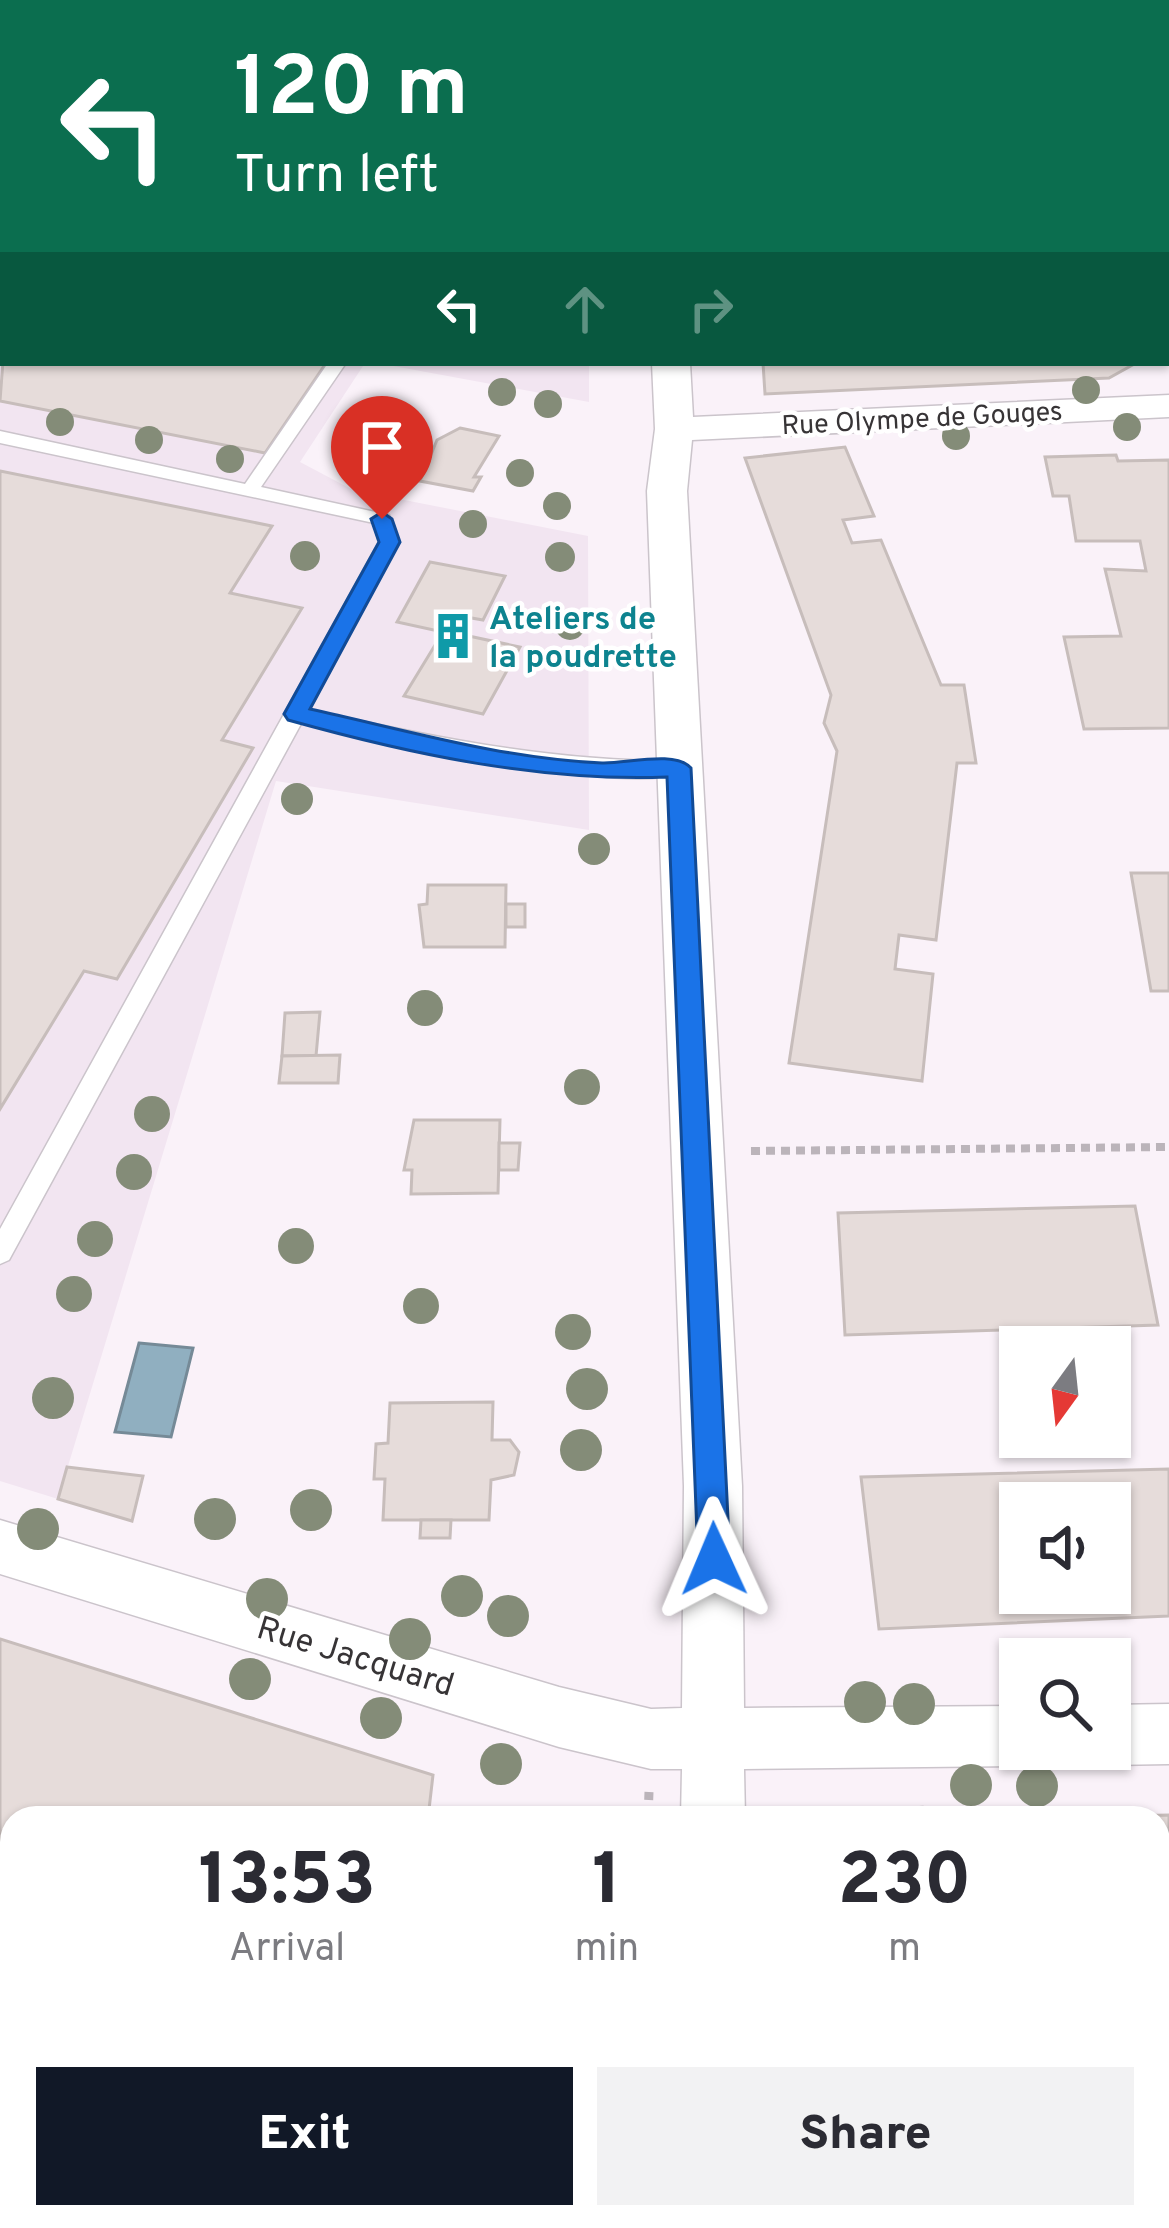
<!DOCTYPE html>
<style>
:root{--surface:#fff;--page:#f2f2f3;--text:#2b2b33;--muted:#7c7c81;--accent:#111827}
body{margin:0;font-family:Overpass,sans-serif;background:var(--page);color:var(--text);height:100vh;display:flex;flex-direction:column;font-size:45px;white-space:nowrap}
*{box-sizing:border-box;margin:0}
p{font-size:39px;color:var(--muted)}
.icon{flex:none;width:66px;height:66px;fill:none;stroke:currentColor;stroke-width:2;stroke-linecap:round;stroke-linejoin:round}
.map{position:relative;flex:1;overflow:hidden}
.side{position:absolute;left:0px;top:1806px;width:1170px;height:423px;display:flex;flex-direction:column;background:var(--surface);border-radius:36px 36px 0 0;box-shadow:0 3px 9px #0004}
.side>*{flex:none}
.hud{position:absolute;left:0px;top:0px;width:1170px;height:366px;box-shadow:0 3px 9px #0004;background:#0b6e4f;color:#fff;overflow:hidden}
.needle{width:78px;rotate:195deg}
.tools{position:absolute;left:999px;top:1326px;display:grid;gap:24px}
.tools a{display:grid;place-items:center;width:132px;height:132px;border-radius:0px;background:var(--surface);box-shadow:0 3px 9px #0004;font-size:60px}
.pin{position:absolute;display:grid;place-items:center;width:102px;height:102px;color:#fff;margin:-123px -51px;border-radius:50% 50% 50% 0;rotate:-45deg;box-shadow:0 0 12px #0007}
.pin .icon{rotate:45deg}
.me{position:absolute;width:132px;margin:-66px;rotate:359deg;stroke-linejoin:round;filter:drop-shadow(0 0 9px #0008)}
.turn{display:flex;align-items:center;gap:42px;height:252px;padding:0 36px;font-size:54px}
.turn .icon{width:156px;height:156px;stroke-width:2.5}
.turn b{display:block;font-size:84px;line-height:102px}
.lanes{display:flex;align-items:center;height:114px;padding:0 36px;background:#0003;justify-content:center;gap:60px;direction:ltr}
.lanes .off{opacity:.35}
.eta{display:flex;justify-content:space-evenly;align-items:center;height:204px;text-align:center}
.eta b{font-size:72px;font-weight:800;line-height:84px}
.cta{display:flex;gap:24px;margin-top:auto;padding:24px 36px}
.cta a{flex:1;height:138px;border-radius:0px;background:var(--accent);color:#fff;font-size:48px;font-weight:800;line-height:138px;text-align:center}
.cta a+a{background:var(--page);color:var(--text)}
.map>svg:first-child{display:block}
.built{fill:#f2e5f1}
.water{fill:#90afc0;stroke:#758a97;stroke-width:3}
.building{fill:#e6dcda;stroke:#c7bdbb;stroke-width:3;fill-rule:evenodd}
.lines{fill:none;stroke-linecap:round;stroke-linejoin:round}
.lane-casing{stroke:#cbc4cb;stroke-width:3}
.street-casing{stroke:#cbc4cb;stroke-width:3}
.path-far2{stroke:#bbb4ba;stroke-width:4.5;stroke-dasharray:6 4.5;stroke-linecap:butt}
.path-far1{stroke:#bbb4ba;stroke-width:8;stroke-dasharray:9 6;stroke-linecap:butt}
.path{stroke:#bbb4ba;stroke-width:9;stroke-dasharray:10 8;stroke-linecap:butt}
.lane{fill:#fff;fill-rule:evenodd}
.street{fill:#fff;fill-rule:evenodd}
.tree{fill:#848c78}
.route{fill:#1a73e8;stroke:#114b97;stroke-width:3}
.labels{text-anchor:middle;stroke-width:9;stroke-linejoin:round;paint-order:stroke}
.far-street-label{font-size:27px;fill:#373436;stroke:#fff}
.culture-label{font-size:33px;font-weight:bold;fill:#0d838f;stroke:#fff;text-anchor:start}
.street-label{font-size:33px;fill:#373436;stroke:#fff}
</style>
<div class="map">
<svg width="1169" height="2228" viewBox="0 0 1169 2228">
<rect width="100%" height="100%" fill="#faf2f9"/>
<g class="built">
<path d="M0,206L3,363H365L300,462L353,490L588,536L589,830L276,781L58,1499L0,1481Z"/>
<path d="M377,363H589V402Z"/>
</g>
<path class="water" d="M139,1343L193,1348L171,1437L115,1432Z"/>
<g class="building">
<path d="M3,361V363H326L265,453L0,401Z"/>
<path d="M763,363H1136L1109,378L765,394Z"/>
<path d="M460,428L499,436L474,477H481L473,491L420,481L437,440Z"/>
<path d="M845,447L874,516L843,520L852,543L881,540L941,685H964L976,763H957L936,940L899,935L895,969L933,974L922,1081L789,1063L837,751L824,723L831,695L745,458Z"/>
<path d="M1116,455L1118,461L1169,460V728L1084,729L1064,637L1121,636L1105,569L1146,571L1140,541H1076L1069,496H1053L1045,457Z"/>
<path d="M0,471L272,526L230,593L302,608L222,740L253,748L117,979L84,971L0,1109Z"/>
<path d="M430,562L505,576L483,620L460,616L450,632L520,647L483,714L404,696L443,632L397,622Z"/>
<path d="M1131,873H1169V991H1151Z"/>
<path d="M428,885H506L505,947H424L419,905L427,904Z"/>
<rect x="506" y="904" width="19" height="23"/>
<path d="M320,1012L316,1056H282L285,1013Z"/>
<path d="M340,1055L338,1083H279L282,1056Z"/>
<path d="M414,1120H500L498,1193L411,1194L412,1170H404Z"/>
<path d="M499,1143H520L518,1170H499Z"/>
<path d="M1135,1206L1158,1325L845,1335L838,1213Z"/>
<path d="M493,1402L492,1440H510L519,1452L514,1475L491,1480L489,1520H383L385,1479H374L376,1444L388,1443L390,1403Z"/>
<path d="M67,1467L143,1476L132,1521L58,1499Z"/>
<path d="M1169,1469V1616L879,1629L861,1477ZM1020,1503H1110V1593H1020Z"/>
<path d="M421,1520H451L450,1538H420Z"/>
<path d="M0,1639L433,1775L428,1818H12V2217H379L378,2228H0Z"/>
<path d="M1169,1815V1995H1158V1818H1031Z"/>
</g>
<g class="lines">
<defs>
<g id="lane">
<rect x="0" y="177" width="3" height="10"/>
<rect x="0" y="261" width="3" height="10"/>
<path d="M3,305V318L0,319V306Z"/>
<path d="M328,363H346L261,487L389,515L399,542L309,710C432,737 552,762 679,761L690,768C653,804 360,735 302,722L9,1260L0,1264V1229L379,542L374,523L0,443V431L245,484Z"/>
</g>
<g id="street">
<path d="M630,0H660L661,3H631Z"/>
<path d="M792,0H898L790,3Z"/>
<path d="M0,3H4L0,22Z"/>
<path d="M1167,122L1169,123V143L1167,142Z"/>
<rect x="1167" y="318" width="2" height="23"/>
<path d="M652,363H690L693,417L1169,395V417L692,440L687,491L742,1486L744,1708L1020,1706V1749H1046L1042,1758L1020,1766L744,1769L745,1818H681L682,1769H651L559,1747L0,1574V1520L559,1687L651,1709L682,1708L684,1486L647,491L655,429Z"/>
<path d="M1169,1704V1764L1110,1765L1088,1757L1085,1749H1110V1705Z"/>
<path d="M656,2217H728L727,2228H655Z"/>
</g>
</defs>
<use href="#lane" class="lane-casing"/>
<use href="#street" class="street-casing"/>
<path class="path-far2" d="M695,0L699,3"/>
<path class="path-far1" d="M751,1151L1169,1147"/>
<g class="path">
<path d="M919,1806L920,1818"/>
<path d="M648,1818L649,1792"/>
<path d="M954,2217L955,2228"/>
<path d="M618,2228L619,2217"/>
</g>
<use href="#lane" class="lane"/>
<use href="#street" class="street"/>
</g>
<g class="tree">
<circle cx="1086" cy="390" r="14"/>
<circle cx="502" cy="392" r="14"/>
<circle cx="548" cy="404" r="14"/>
<circle cx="60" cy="422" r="14"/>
<circle cx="1127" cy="427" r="14"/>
<circle cx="379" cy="429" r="14"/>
<circle cx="956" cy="436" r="14"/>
<circle cx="149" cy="440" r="14"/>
<circle cx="230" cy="459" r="14"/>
<circle cx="520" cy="473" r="14"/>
<circle cx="394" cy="481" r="14"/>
<circle cx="557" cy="506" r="14"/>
<circle cx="473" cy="524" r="14"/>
<circle cx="305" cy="556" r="15"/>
<circle cx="560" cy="557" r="15"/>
<circle cx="570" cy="625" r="15"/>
<circle cx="297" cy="799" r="16"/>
<circle cx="594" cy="849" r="16"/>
<circle cx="425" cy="1008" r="18"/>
<circle cx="582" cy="1087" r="18"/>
<circle cx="152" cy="1114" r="18"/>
<circle cx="134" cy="1172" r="18"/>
<circle cx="95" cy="1239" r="18"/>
<circle cx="296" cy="1246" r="18"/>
<circle cx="74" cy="1294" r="18"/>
<circle cx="421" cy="1306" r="18"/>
<circle cx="573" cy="1332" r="18"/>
<circle cx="587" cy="1389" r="21"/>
<circle cx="53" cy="1398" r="21"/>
<circle cx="581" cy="1450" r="21"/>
<circle cx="311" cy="1510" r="21"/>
<circle cx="215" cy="1519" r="21"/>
<circle cx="38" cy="1529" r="21"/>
<circle cx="462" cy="1596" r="21"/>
<circle cx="267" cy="1599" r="21"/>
<circle cx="508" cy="1616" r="21"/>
<circle cx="410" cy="1639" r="21"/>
<circle cx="250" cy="1679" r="21"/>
<circle cx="865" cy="1702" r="21"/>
<circle cx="914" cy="1704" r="21"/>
<circle cx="381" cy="1718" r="21"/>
<circle cx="501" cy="1764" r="21"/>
<circle cx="971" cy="1785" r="21"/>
<circle cx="1037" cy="1786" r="21"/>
</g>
<path class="route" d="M382,512L392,519L400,542L310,709C406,730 504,759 602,763C626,764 675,750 691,768L730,1559L725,1570L714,1574L703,1570L698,1559L667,777C540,782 410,754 288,720L284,714L379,542L371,519Z"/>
<defs>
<symbol id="building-bare" viewBox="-9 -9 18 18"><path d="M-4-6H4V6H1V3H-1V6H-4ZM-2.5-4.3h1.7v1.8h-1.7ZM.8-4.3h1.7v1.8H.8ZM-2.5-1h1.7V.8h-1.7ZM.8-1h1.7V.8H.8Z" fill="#0f9aa8" stroke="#fff" stroke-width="2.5" paint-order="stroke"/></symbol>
</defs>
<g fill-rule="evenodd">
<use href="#building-bare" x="420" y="603" width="66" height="66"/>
</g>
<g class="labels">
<g class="far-street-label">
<text transform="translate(922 418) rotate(-3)" y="9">Rue Olympe de Gouges</text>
</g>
<g class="culture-label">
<text x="489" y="629">Ateliers de<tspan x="489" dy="38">la poudrette</tspan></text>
</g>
<g class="street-label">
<text transform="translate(356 1655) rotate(17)" y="12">Rue Jacquard</text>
</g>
</g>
</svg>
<div class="tools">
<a><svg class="needle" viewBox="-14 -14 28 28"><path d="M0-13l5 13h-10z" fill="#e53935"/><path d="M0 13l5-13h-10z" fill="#7c7c81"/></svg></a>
<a><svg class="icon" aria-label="sound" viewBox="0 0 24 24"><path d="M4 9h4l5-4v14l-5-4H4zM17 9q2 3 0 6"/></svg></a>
<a><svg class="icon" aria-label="search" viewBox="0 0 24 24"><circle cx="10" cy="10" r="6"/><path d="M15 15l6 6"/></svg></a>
</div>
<div class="pin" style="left:382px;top:519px;background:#d93025"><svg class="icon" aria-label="arrive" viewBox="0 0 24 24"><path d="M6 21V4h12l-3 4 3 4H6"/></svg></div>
<svg class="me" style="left:714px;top:1559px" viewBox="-20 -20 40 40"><path d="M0-17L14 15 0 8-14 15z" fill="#1a73e8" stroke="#fff" stroke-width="4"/></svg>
<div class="hud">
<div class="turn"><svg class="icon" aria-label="left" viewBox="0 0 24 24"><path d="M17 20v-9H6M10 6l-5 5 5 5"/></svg><div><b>120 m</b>Turn left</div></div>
<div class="lanes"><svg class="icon" aria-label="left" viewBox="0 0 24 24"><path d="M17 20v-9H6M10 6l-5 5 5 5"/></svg><svg class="icon off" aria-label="ahead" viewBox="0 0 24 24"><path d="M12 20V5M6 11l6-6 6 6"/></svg><svg class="icon off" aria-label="right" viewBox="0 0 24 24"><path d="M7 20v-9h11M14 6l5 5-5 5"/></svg></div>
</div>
<section class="side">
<div class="eta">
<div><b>13:53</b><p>Arrival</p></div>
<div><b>1</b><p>min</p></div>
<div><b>230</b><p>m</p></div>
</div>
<div class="cta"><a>Exit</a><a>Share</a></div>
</section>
</div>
